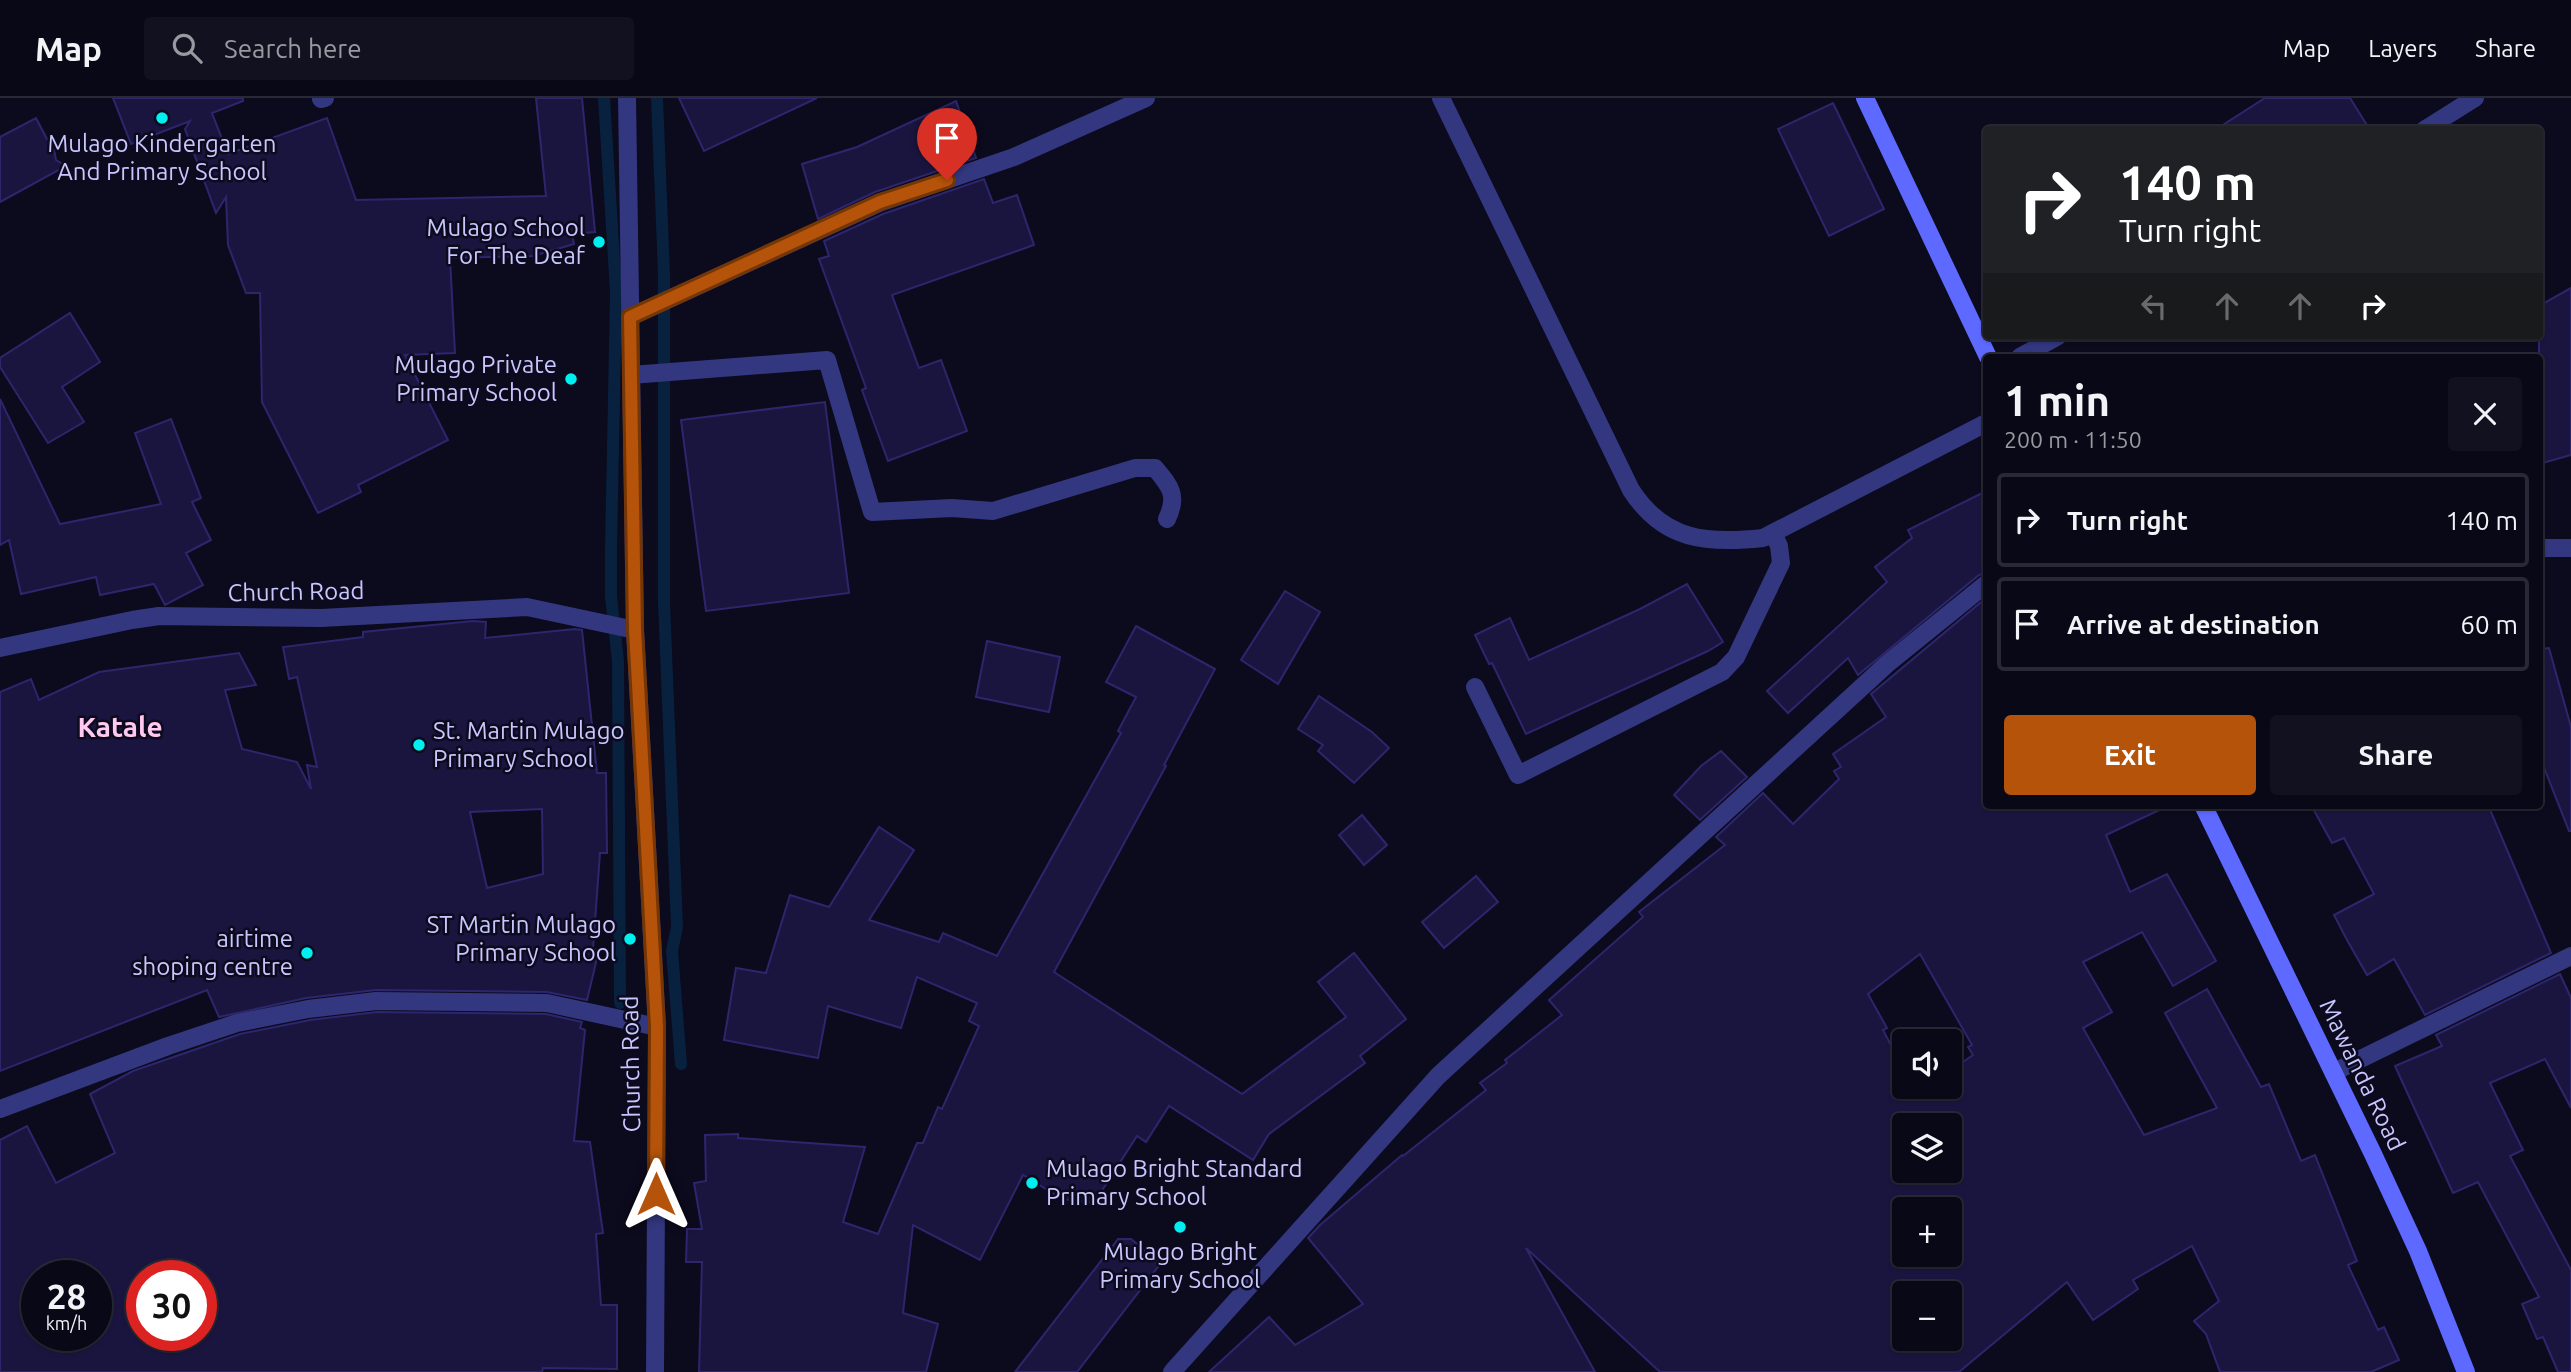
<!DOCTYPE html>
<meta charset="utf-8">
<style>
:root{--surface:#090816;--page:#12111f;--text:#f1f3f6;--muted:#999aa1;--line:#292935;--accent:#b45309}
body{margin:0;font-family:Ubuntu,sans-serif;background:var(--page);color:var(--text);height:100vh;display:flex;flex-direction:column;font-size:26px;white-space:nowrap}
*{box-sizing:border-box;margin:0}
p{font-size:23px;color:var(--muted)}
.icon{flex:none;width:38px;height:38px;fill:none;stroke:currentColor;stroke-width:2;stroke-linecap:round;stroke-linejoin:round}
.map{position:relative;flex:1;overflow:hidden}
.side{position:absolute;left:1983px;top:256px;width:560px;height:455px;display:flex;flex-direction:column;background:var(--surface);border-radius:7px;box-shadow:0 2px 5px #0004,0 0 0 2px var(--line)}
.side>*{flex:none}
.banner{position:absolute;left:1983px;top:28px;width:560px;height:214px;border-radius:7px;box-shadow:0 2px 5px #0004,0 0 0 2px var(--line);background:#202124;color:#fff;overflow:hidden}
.buttons{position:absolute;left:1892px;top:931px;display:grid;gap:14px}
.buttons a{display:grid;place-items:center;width:70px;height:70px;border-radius:7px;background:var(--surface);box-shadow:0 2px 5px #0004,0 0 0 2px var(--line);font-size:35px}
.speed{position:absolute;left:21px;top:1162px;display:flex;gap:14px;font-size:35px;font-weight:700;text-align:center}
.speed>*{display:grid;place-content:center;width:91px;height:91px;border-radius:50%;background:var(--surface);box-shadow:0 2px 5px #0004,0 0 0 2px var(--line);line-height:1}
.speed small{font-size:18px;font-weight:400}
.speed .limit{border:10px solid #d22;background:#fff;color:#111}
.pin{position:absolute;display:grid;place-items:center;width:60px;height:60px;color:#fff;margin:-72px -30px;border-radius:50% 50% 50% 0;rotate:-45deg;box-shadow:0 0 7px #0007}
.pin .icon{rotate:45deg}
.me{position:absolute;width:77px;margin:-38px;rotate:0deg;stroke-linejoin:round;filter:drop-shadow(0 0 5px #0008)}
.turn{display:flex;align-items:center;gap:24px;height:147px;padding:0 21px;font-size:32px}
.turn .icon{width:91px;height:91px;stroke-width:2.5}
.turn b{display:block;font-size:49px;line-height:60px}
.lanes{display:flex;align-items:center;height:66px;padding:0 21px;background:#0003;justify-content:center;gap:35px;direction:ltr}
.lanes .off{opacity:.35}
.round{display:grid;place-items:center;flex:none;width:74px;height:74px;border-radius:7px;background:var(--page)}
.headline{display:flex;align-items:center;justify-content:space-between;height:119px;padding:0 21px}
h1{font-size:42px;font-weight:700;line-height:52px}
.action{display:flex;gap:14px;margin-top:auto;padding:14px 21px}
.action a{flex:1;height:80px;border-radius:7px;background:var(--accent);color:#fff;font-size:28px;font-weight:700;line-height:80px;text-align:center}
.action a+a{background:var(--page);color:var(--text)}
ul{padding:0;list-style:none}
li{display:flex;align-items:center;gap:21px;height:94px;margin:0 14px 10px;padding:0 7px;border:4px solid var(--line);border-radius:7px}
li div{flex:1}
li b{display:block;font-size:26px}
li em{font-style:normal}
header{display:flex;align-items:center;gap:42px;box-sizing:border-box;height:98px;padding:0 35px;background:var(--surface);border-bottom:2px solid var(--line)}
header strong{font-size:33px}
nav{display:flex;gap:38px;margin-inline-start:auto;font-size:24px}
.search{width:490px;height:63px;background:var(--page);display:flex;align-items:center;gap:18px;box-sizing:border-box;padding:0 24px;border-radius:7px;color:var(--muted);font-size:26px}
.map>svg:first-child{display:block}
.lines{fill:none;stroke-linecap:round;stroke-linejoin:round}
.stream{stroke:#08213f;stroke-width:12}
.building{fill:#1a153f;stroke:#2d266d;stroke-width:2;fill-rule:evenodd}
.lane{stroke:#32377f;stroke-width:18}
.street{stroke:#32377f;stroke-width:18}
.secondary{stroke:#5d69ff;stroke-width:18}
.route-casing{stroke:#753606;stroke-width:18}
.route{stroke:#b45309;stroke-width:12}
.poi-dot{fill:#00f0f1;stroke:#0c0a1d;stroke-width:2.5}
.labels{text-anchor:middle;stroke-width:5;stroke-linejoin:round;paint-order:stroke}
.poi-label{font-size:24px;fill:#c8c6ff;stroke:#0c0a1d;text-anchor:end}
.street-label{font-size:24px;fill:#c8c6ff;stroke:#0c0a1d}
.quarter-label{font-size:28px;font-weight:bold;fill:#ffc8f0;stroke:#0c0a1d}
</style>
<header>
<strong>Map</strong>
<div class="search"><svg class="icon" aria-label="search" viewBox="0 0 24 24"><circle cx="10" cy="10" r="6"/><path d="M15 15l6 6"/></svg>Search here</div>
<nav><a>Map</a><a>Layers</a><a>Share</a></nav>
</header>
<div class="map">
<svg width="2571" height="1274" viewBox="0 0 2571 1274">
<rect width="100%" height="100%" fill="#0c0a1d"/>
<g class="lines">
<g class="stream">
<path d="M604,0L616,194L611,452V498L618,563L620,905"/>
<path d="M657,0L664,176V504L677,829L672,853L681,966"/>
</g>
</g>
<g class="building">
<path d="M113,0H243V3L212,15L228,56L327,20L356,102L546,98L536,0H582L595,134L572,136L574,146L533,158L450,160L455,255L405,257L448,342L358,387L361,394L318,415L262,304L260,195H246L228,147L226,99L216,115L185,31L190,23L131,46Z"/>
<path d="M679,0H817L704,53Z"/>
<path d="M2265,0H2350L2370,32H2215Z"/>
<path d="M956,3L976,60L875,94L818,121L802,66L857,49Z"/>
<path d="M1833,5L1884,111L1829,138L1778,31Z"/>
<path d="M36,20L47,41L52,40L56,62L66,68L0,104V39Z"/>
<path d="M984,81L993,105L1017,97L1034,147L892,197L919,270L941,262L967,333L888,363L862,292L866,290L819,161L829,158L824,143L883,116Z"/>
<path d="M2571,190V357L2539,366V208Z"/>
<path d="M70,215L100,264L62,289L84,324L48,345L0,269V260Z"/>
<path d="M0,301L60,426L161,406L135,335L171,321L201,400L192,404L211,442L186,455L203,487L165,507L154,486L100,497L96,479L21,496L9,442L0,447Z"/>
<path d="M825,304L849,495L706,513L681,322Z"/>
<path d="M1986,393V475L1979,477L1858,577L1848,560L1788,615L1767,593L1887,484L1875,469L1912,440L1908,432Z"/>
<path d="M1687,486L1723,544L1708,553L1526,636L1492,565L1489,566L1475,537L1510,520L1529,562L1640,511Z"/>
<path d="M1285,493L1320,514L1278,586L1241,562Z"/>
<path d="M1986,500V707H2170L2106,737L2130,794L2167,776L2216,863L2173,888L2142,834L2083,864L2112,914L2083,930L2144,1037L2217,1010L2165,915L2207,891L2261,989L2269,986L2301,1063L2315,1057L2357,1163L2348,1167L2378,1232L2384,1229L2399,1262L2371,1274H2220L2206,1236L2194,1223L2219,1203L2192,1148L2133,1182L2138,1191L2093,1222L2067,1184L1959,1274H1660L1526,1150L1595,1274H1209L1269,1219L1295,1247L1363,1206L1308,1140L1320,1127L1402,1057L1403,1058L1486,992L1480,985L1507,965L1505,962L1562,917L1549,902L1643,819L1639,814L1725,747L1716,739L1763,695L1793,726L1839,681L1834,673L1841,669L1833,656L1886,619L1871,596ZM1920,856L1972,947L1968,949L1973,957L1950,973V989H1926L1916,995L1913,989H1904V972L1883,932L1887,930L1868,896ZM1904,1027H1950V1073H1904ZM1904,1111H1950V1157H1904ZM1904,1195H1950V1241H1904Z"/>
<path d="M473,523L486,524L485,540L575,531L582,532L597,675H606L607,755H600L593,851L599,852L587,902L547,894L376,892L306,900L219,919L207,892L0,973V594L31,581L39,602L99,574L239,555L256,587L225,592L242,651L297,664L311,691L307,667L317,669L297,579L289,581L283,549L363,539V534ZM542,711L543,776L487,790L470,714Z"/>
<path d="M1136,528L1215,571L1164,667L1166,668L1054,874L1242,996L1346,919L1318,884L1354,855L1406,921L1360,958L1365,965L1269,1036L1253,1062L1169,1008L1146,1044L1137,1038L1094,1105L1062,1101L1023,1077L980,1162L913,1127L903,1215L938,1226L926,1274H699L702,1164H686L687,1131H702L694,1085L706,1083L705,1037L738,1036V1040L865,1049L843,1124L878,1136L917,1045H923L938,1009L942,1011L979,928L969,923L977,905L917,879L901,930L828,908L818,960L724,942L736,870L766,875L790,797L829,809L879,729L914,752L869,822L939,844L943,835L997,858L1121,635L1118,633L1136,599L1106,584Z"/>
<path d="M987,543L1060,559L1049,614L976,599Z"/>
<path d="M2549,550L2571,629V733H2569L2539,657V551Z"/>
<path d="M1319,598L1372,634L1389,650L1354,685L1318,653L1323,647L1298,631Z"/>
<path d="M1721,653L1747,679L1700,722L1674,697L1701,668Z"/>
<path d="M2311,707H2488L2551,855L2425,917L2394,861L2367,877L2347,842L2334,817L2374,796L2344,740L2332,745Z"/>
<path d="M1362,717L1387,747L1364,767L1339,737Z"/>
<path d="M1476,778L1498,804L1444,850L1422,824Z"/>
<path d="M2560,876L2571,900V1010L2545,961L2490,985L2523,1052L2510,1058L2571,1172V1274H2558L2543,1239L2537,1241L2522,1206L2539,1199L2478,1084L2453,1095L2395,968L2442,948L2436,937Z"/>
<path d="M377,914L546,916L582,924L580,930L585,932L574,1043L590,1044L603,1135L596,1136L601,1207H617V1271L543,1270L542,1274H0V1042L27,1028L56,1085L115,1055L90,996L133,973L240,936L310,922ZM37,1178H96V1237H37ZM142,1178H201V1237H142Z"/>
<path d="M1118,1141H1131L1161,1165L1077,1274H1015Z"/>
</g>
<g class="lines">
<g class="lane">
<path d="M1441,0L1631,392C1664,443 1707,446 1763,440L1986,325"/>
<path d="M321,1L325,0"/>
<path d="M631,277L827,262L872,414L952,410L993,413L1135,370H1155C1171,389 1178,398 1167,421"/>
<path d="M1475,589L1518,677L1722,574L1736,559L1781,465L1779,448L1773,435"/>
</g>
<g class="street">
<path d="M627,0L635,532L657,929L655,1274"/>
<path d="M2424,32L2475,0"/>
<path d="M630,219L879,105L1014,59L1146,0"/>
<path d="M2020,259L2058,238"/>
<path d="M2539,450H2571"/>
<path d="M0,550L132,522L159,518L321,520L527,509L635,532"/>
<path d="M2334,974L2571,858"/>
<path d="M0,1011L168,948L237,925L308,911L376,903L547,905L657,929"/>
<path d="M1172,1274L1438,978L1887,566L1986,486"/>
</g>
<g class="secondary">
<path d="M1865,0L1988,259"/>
<path d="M2203,707L2373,1056L2418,1153L2466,1274"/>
</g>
</g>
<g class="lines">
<defs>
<path id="route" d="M656,1096L657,929L635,532L630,219L880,104L947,82"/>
</defs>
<use href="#route" class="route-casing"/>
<use href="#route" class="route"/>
</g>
<g class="poi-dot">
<circle cx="162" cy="20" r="7"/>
<circle cx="599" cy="144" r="7"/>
<circle cx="571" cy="281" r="7"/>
<circle cx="419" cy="647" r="7"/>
<circle cx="630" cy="841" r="7"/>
<circle cx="307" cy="855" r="7"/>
<circle cx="1032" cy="1085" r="7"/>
<circle cx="1180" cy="1129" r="7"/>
</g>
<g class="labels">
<g class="poi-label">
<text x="162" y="54" text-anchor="middle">Mulago Kindergarten<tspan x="162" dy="28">And Primary School</tspan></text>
<text x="585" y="138">Mulago School<tspan x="585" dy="28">For The Deaf</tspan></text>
<text x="557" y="275">Mulago Private<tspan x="557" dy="28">Primary School</tspan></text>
<text x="433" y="641" text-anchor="start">St. Martin Mulago<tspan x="433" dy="28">Primary School</tspan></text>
<text x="616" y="835">ST Martin Mulago<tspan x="616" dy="28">Primary School</tspan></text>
<text x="293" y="849">airtime<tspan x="293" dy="28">shoping centre</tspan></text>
<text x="1046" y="1079" text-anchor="start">Mulago Bright Standard<tspan x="1046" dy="28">Primary School</tspan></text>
<text x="1180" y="1162" text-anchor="middle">Mulago Bright<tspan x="1180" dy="28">Primary School</tspan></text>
</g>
<g class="street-label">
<text transform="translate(296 494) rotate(-1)" y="8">Church Road</text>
<text transform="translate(631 966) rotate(-91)" y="8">Church Road</text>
<text transform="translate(2362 977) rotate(64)" y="8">Mawanda Road</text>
</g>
<g class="quarter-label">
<text x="120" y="639">Katale</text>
</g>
</g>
</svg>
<div class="buttons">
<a><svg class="icon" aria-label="sound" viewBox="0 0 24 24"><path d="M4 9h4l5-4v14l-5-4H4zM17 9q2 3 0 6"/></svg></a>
<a><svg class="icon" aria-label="layers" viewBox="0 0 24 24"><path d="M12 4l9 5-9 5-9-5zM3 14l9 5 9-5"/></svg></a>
<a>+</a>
<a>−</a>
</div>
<div class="speed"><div>28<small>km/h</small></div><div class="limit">30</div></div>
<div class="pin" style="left:947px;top:82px;background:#d93025"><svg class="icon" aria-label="arrive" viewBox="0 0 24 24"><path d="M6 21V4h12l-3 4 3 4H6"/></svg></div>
<svg class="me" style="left:656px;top:1096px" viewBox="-20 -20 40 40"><path d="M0-17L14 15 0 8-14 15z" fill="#b45309" stroke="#fff" stroke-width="4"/></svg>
<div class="banner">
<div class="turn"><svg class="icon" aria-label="right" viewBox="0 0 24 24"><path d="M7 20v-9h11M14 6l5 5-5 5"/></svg><div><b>140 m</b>Turn right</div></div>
<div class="lanes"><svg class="icon off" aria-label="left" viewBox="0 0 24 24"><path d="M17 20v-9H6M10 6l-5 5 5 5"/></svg><svg class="icon off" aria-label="ahead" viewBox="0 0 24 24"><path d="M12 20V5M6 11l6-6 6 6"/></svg><svg class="icon off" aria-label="ahead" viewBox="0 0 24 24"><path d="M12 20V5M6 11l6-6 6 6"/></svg><svg class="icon" aria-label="right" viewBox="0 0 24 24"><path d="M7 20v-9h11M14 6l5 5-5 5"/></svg></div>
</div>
<section class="side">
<div class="headline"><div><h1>1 min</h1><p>200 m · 11:50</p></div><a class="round"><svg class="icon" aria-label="close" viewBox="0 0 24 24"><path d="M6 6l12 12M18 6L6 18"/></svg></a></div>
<ul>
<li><svg class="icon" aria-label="right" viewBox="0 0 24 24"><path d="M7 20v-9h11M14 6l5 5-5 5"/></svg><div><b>Turn right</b></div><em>140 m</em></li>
<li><svg class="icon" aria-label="arrive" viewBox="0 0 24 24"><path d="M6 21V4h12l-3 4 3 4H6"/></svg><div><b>Arrive at destination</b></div><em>60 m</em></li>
</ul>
<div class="action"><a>Exit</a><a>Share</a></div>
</section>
</div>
